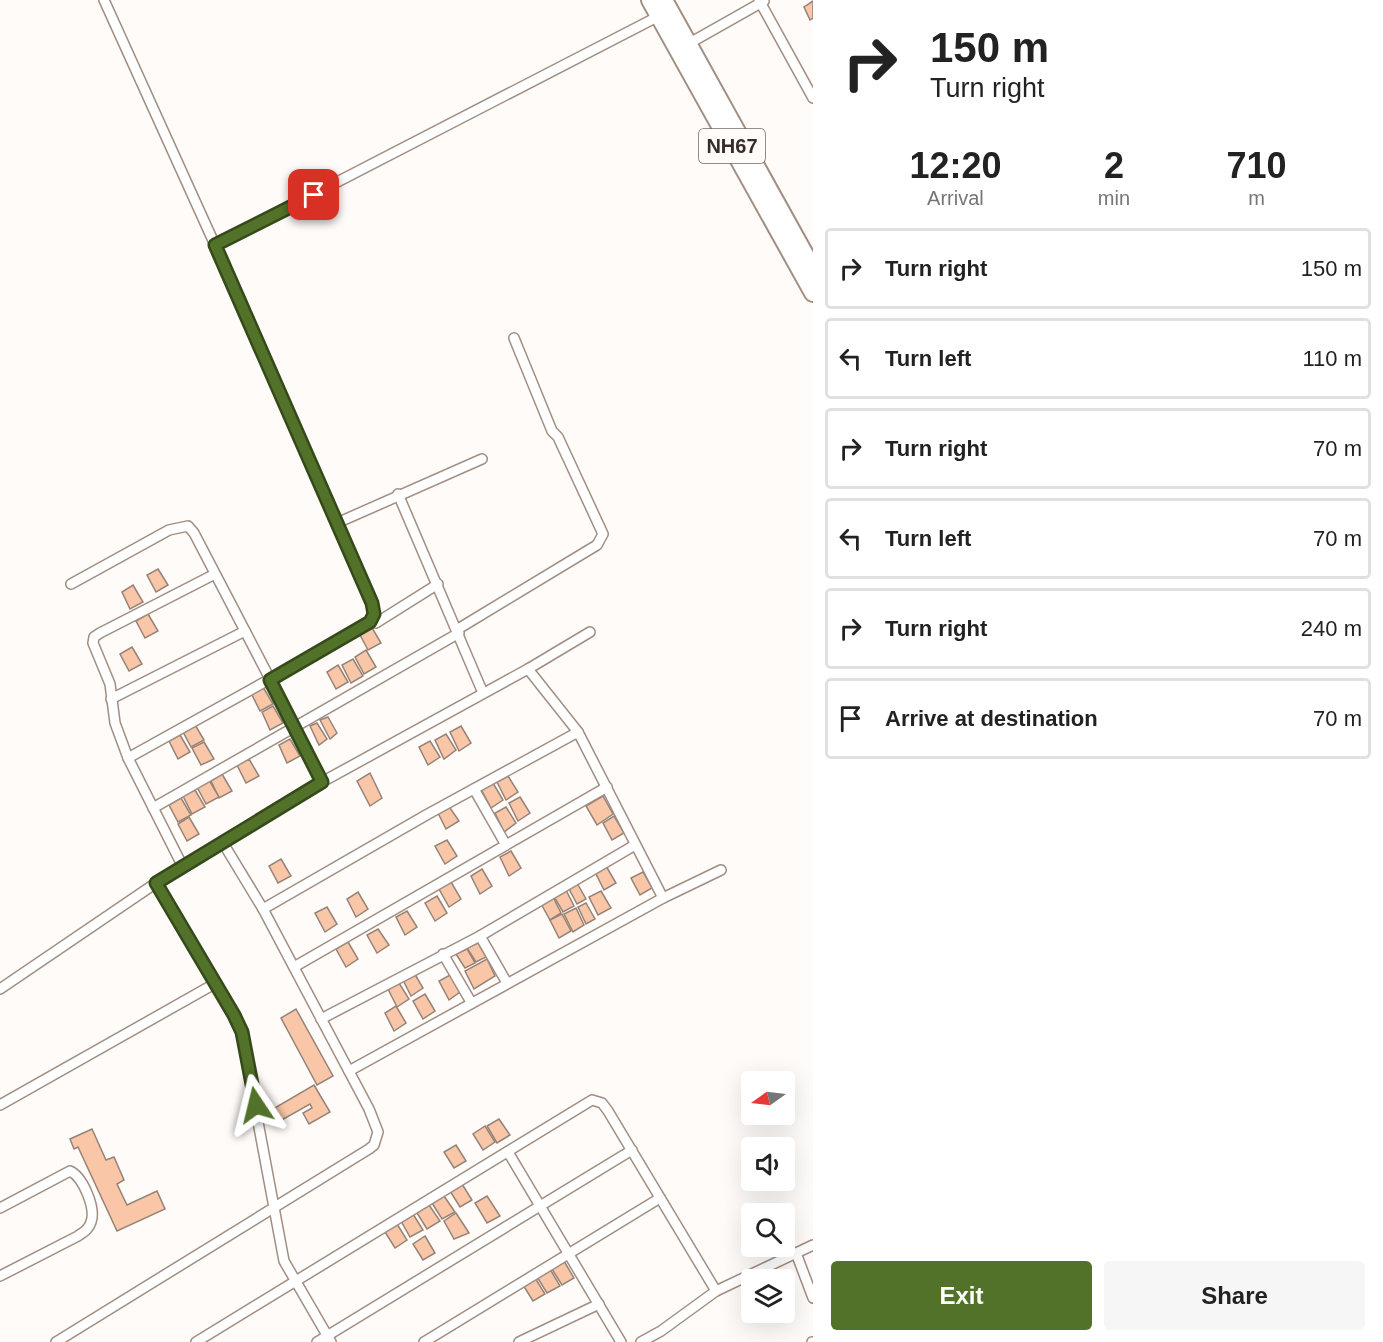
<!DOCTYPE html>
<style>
:root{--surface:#fff;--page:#f6f6f6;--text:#222;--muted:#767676;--line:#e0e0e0;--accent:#527229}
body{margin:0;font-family:Helvetica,sans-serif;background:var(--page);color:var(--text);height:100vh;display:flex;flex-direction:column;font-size:22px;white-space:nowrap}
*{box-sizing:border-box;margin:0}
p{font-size:20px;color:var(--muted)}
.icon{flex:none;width:33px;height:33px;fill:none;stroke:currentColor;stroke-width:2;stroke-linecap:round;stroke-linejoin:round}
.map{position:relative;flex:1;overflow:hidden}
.details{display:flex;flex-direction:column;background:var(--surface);width:570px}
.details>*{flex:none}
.top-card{background:#fff;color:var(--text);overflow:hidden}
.needle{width:39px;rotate:256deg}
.buttons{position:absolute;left:741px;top:1071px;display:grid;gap:12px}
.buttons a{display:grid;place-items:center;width:54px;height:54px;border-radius:6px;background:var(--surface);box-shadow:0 6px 24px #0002;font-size:30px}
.pin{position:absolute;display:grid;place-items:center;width:51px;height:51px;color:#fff;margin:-26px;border-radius:12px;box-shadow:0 3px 9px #0006}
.me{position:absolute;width:66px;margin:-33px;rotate:350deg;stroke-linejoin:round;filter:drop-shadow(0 0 4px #0008)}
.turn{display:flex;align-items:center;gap:21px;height:126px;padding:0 18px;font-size:27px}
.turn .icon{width:78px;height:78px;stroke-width:2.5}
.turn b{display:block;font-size:42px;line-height:51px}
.eta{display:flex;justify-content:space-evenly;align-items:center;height:102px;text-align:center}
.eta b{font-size:36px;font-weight:700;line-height:42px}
.button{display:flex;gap:12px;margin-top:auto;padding:12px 18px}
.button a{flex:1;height:69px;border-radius:6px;background:var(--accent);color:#fff;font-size:24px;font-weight:700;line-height:69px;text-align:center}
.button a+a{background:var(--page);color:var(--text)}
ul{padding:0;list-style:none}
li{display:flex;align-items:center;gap:18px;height:81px;margin:0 12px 9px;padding:0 6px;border:3px solid var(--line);border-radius:6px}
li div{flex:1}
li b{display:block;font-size:22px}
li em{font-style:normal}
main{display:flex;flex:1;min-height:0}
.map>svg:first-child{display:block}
.building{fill:#f9c7a7;stroke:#958378;stroke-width:1.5}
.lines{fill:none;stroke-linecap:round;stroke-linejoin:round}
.street-casing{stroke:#a18e83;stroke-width:12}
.highway-casing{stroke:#a18e83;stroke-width:20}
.street{stroke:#fff;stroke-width:9}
.highway{stroke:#fff;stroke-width:16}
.route-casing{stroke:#354a1b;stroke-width:15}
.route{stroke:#527229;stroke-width:10}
.labels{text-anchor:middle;stroke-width:4.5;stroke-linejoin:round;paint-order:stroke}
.shield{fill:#fffbf8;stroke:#726b67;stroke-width:1.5}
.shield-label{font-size:20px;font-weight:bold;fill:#352d29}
</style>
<main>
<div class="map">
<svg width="813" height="1342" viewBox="0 0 813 1342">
<rect width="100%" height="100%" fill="#fffbf8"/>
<g class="building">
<path d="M813,1V18L810,20L804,7Z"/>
<path d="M158,569L168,585L156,592L147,575Z"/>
<path d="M133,585L143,602L130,609L122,592Z"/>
<path d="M148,614L158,631L145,638L136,621Z"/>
<path d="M371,626L381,643L368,650L359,633Z"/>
<path d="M132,647L142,664L129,671L120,654Z"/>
<path d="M366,650L376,667L364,674L355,657Z"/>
<path d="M353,659L363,676L351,683L342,665Z"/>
<path d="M338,665L348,682L336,689L327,672Z"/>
<path d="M263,687L273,704L260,711L251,693Z"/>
<path d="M273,706L283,723L270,730L262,712Z"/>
<path d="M328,717L337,733L330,739L320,720Z"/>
<path d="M194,723L204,740L191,747L182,730Z"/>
<path d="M317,723L327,739L319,745L310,726Z"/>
<path d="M461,726L471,743L459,751L450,732Z"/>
<path d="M446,734L456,750L444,759L435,740Z"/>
<path d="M180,735L190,752L178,759L169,741Z"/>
<path d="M290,739L300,756L287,763L279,745Z"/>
<path d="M430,741L440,757L428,765L419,747Z"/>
<path d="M204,742L214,759L201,765L192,748Z"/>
<path d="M249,759L259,776L246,783L237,765Z"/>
<path d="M370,773L382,798L370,806L357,781Z"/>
<path d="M222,774L232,791L219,798L211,781Z"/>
<path d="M508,776L518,792L506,800L497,782Z"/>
<path d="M209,780L219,797L206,804L197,787Z"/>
<path d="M493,783L503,800L491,808L481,789Z"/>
<path d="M195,790L205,807L192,814L183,796Z"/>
<path d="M603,796L613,814L597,825L586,806Z"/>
<path d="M520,797L530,813L518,821L509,803Z"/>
<path d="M181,798L191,815L178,822L169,805Z"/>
<path d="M448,805L459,821L446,829L437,811Z"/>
<path d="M506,807L516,823L504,832L495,813Z"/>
<path d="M614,816L624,833L612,840L603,823Z"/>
<path d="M189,817L199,834L187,841L178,824Z"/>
<path d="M447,840L457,856L445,864L435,846Z"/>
<path d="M511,851L521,868L509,876L500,857Z"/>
<path d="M281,859L291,876L278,883L269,866Z"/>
<path d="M606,866L616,883L604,890L595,872Z"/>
<path d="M482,869L492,886L480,894L471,876Z"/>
<path d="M643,872L652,888L640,895L631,878Z"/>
<path d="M451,882L461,899L449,907L439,889Z"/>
<path d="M577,883L586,899L577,904L568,887Z"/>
<path d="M565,888L574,906L563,912L553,895Z"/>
<path d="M601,891L611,908L598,915L589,897Z"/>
<path d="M358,892L368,909L356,917L347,899Z"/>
<path d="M552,895L561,913L550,920L540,902Z"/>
<path d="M437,896L447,913L435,921L425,903Z"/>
<path d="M586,903L595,919L586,924L578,907Z"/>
<path d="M327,907L337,924L325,932L315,913Z"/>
<path d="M576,908L584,925L573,932L564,914Z"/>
<path d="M407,911L417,927L405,935L396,917Z"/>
<path d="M562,914L571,931L559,938L550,920Z"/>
<path d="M378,929L389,945L377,953L367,935Z"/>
<path d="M348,942L358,959L346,967L336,949Z"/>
<path d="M478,943L486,957L476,962L467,948Z"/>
<path d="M467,949L475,963L465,968L456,954Z"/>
<path d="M487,959L495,976L474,989L465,971Z"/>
<path d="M413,971L423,988L411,996L402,978Z"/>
<path d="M450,975L460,992L449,1000L439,981Z"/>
<path d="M399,983L409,999L397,1007L388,989Z"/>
<path d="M425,994L435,1011L423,1019L413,1001Z"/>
<path d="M396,1006L406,1023L394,1031L385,1013Z"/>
<path d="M296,1009L333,1076L317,1085L281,1018Z"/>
<path d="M314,1085L330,1112L309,1124L303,1113L312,1108L310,1104L280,1121L273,1109Z"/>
<path d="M499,1119L510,1135L497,1143L487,1126Z"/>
<path d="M485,1126L495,1142L483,1150L473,1134Z"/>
<path d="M92,1129L106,1160L114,1157L124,1180L117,1184L127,1205L157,1191L165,1209L117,1231L78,1147L74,1149L70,1139Z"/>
<path d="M456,1145L466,1161L454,1168L444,1152Z"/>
<path d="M462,1184L472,1200L460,1207L450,1191Z"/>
<path d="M444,1196L455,1212L442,1219L432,1203Z"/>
<path d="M487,1196L500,1216L487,1223L475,1203Z"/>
<path d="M429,1205L440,1221L427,1229L417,1213Z"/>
<path d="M456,1213L469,1233L454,1239L444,1221Z"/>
<path d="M413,1214L423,1230L410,1237L401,1221Z"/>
<path d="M397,1224L407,1240L395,1248L385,1232Z"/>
<path d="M425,1236L435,1253L423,1260L413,1244Z"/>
<path d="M564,1261L574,1278L562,1285L552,1269Z"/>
<path d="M550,1269L560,1286L547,1293L537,1277Z"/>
<path d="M535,1278L545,1294L533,1301L523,1285Z"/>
</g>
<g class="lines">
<defs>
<g id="street">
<path d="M104,0L215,245"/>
<path d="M759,0L813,98"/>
<path d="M688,44L764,1"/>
<path d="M398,494L483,693"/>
<path d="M337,523L482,459"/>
<path d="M71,584L169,530L188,526L194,533L270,679L128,758"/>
<path d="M376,623L438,584"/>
<path d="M528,669L590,632"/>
<path d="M111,699L245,631"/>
<path d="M322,782L528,669L578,732L663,898"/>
<path d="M474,789L506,845"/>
<path d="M153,808L459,633L458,629L597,545L603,534L558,437L552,431L514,338"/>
<path d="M183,867L128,758L115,723L110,684L93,643L94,637L100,633L215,574"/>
<path d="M156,883L216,983L241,1031L284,1261L331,1342"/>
<path d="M263,909L428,814L578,732"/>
<path d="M480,936L507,983"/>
<path d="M443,954L471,1002"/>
<path d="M294,967L607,787"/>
<path d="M0,989L156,883L322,782L270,679L370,622L374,614L372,604L215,245L659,16"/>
<path d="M321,1019L480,936L635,845"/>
<path d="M349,1071L663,898L721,870"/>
<path d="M0,1105L216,983"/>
<path d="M508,1152L621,1342"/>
<path d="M0,1208L70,1171C83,1177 96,1208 91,1222C89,1229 84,1232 78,1236L0,1276"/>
<path d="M796,1253L813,1298"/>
<path d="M56,1342L369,1149L374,1145L378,1132L369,1109L263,909L223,843"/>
<path d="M196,1342L592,1100L602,1103L608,1111L716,1291"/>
<path d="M317,1342L632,1150"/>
<path d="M424,1342L660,1198"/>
<path d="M519,1342L599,1304"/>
<path d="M641,1342L661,1331L716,1291L813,1245"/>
<path d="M812,1342H813"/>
</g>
<g id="highway">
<path d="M650,0L813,293"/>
<path d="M664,0L813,269"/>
</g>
</defs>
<use href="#street" class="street-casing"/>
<use href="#highway" class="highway-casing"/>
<use href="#street" class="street"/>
<use href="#highway" class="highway"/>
</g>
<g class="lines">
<defs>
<path id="route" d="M256,1105L242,1032L234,1015L156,883L322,782L270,680L370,622L374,614L372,603L215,245L314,195"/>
</defs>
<use href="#route" class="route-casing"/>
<use href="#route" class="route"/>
</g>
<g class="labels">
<rect class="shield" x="699" y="129" width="66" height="34" rx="4.5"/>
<g class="shield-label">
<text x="732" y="153">NH67</text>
</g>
</g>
</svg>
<div class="buttons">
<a><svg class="needle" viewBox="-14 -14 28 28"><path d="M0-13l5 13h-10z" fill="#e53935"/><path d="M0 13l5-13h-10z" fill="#767676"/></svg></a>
<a><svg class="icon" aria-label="sound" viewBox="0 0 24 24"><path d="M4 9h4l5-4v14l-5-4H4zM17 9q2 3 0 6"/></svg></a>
<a><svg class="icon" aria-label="search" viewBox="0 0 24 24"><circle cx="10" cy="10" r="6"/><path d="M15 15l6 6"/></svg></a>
<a><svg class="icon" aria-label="layers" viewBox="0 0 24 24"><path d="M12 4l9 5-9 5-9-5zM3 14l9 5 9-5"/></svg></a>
</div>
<div class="pin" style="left:314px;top:195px;background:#d93025"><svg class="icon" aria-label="arrive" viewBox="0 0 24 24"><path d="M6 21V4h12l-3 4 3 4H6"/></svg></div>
<svg class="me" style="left:256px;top:1105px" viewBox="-20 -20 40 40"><path d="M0-17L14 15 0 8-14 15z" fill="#527229" stroke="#fff" stroke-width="4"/></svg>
</div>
<section class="details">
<div class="top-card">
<div class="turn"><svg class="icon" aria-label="right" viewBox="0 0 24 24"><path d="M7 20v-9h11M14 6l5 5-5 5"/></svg><div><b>150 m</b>Turn right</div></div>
</div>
<div class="eta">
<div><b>12:20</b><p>Arrival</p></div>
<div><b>2</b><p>min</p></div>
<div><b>710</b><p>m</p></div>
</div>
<ul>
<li><svg class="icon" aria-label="right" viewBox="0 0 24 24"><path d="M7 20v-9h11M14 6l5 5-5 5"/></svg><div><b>Turn right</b></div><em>150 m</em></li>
<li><svg class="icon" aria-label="left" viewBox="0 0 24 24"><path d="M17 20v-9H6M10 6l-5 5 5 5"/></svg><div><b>Turn left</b></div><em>110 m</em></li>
<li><svg class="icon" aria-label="right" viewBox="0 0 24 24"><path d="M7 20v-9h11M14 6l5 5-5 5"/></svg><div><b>Turn right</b></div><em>70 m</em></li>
<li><svg class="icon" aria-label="left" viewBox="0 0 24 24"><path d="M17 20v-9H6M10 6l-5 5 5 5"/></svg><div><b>Turn left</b></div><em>70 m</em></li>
<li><svg class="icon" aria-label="right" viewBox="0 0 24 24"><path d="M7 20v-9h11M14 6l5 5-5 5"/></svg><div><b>Turn right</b></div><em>240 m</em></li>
<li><svg class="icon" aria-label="arrive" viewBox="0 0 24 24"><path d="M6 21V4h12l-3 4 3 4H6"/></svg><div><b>Arrive at destination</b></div><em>70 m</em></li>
</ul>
<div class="button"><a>Exit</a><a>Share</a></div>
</section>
</main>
